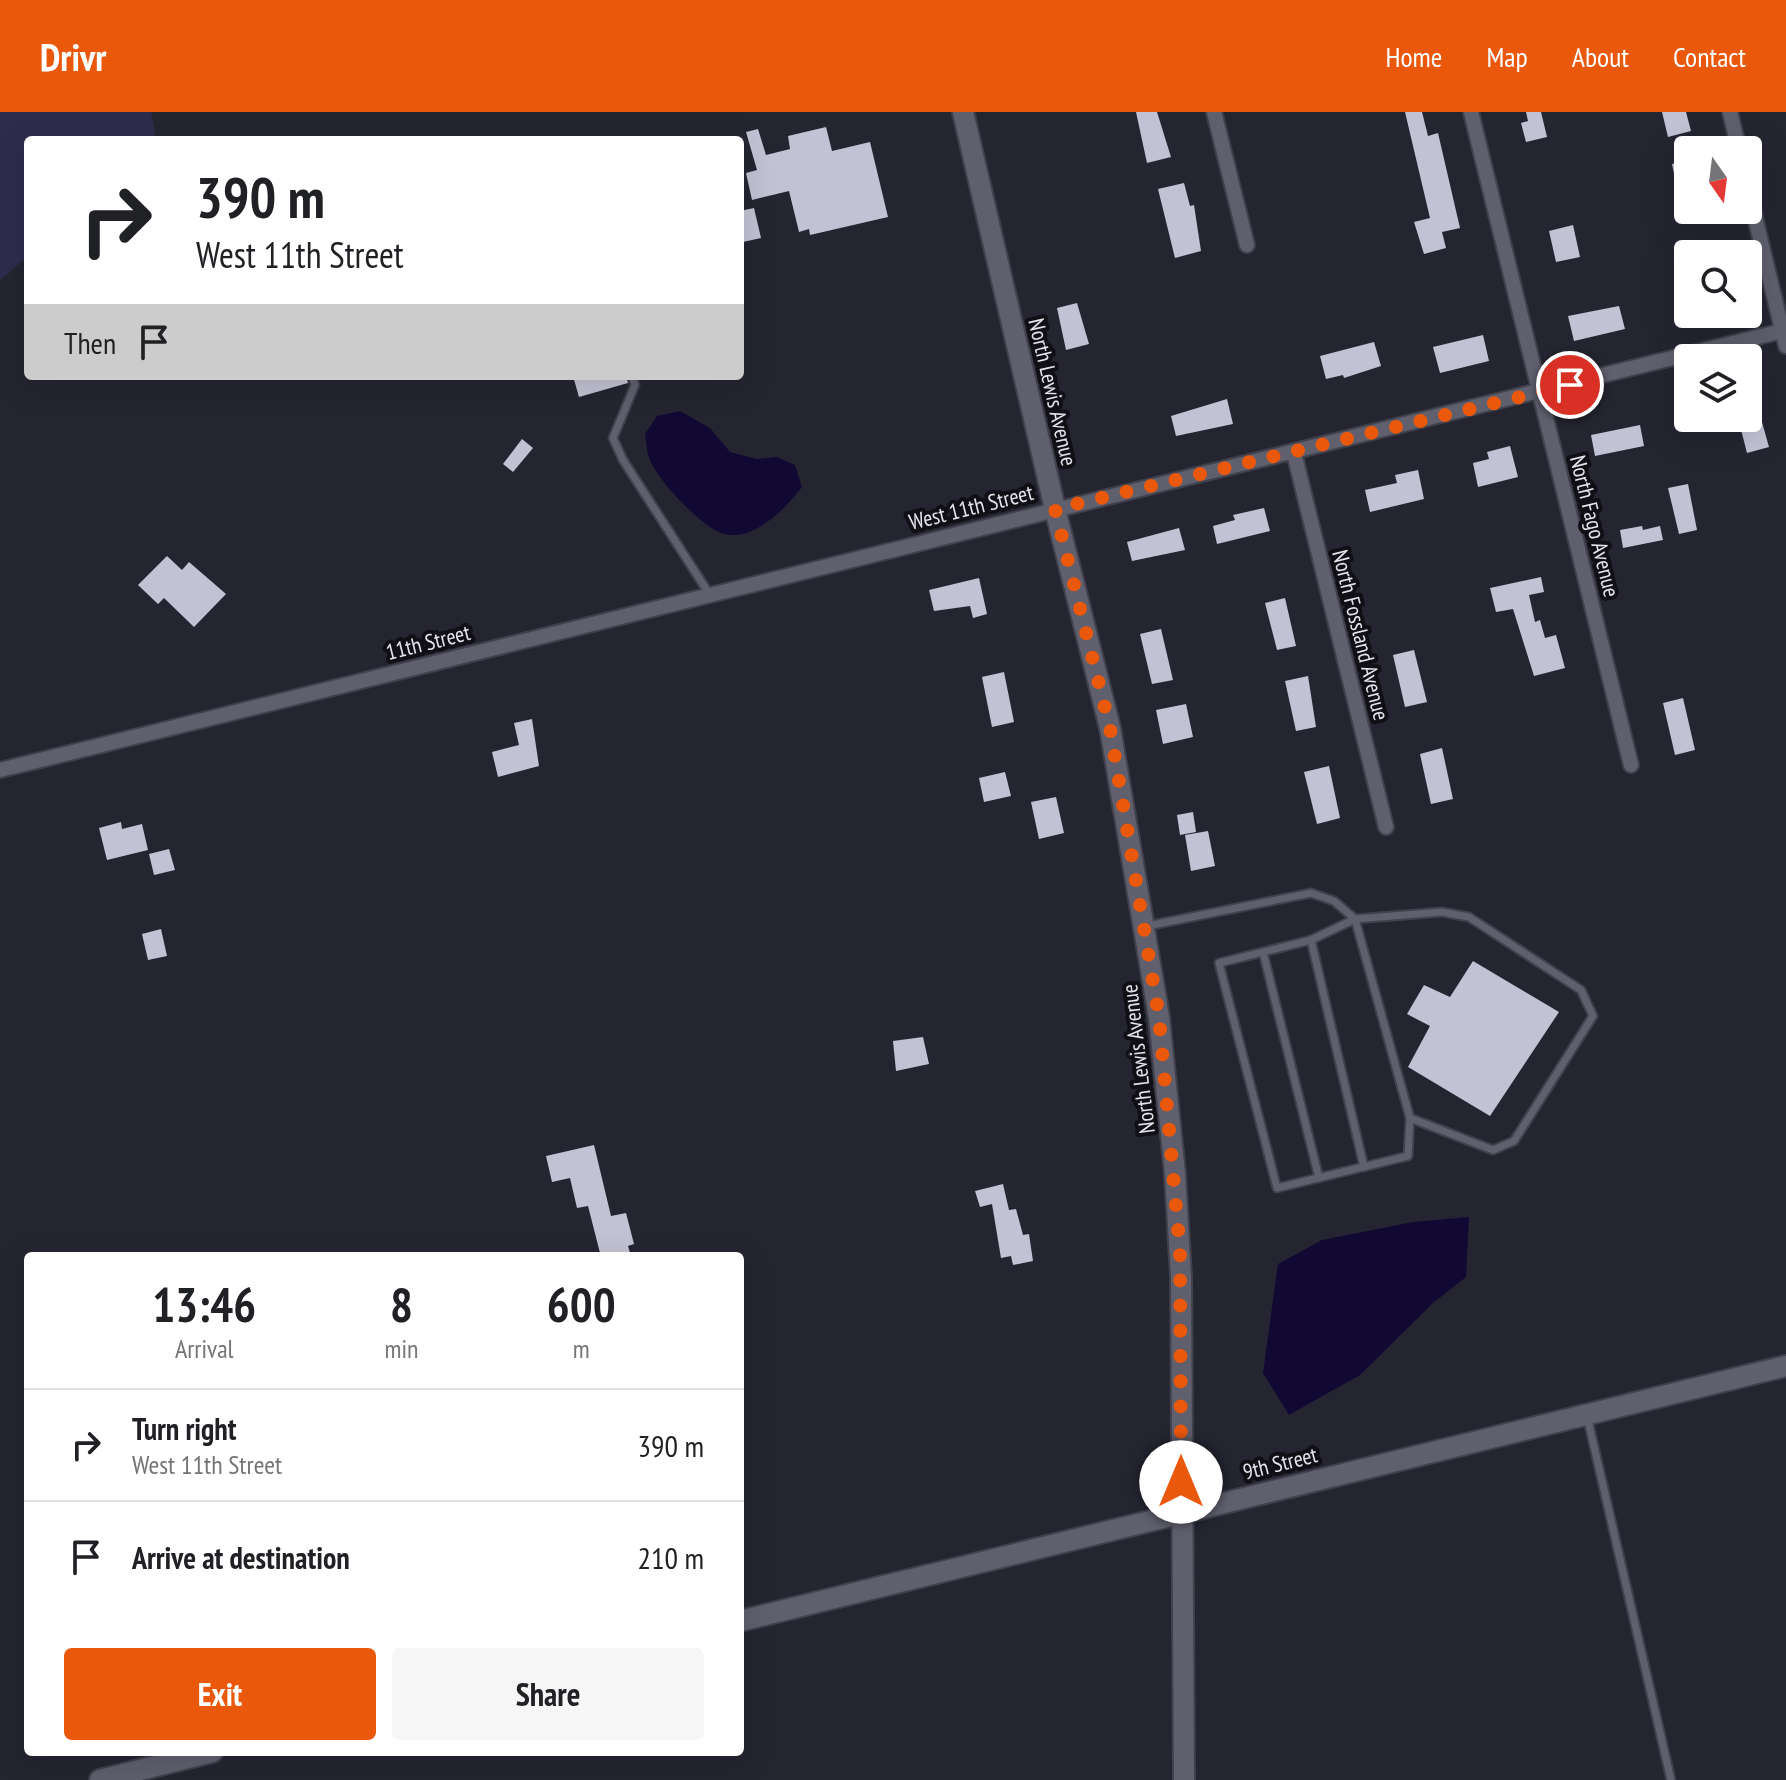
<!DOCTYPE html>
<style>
:root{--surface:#fff;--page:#f6f6f6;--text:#202124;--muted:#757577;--line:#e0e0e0;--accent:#ea580c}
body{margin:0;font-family:"PT Sans Narrow",sans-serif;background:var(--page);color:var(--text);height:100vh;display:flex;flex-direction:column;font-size:30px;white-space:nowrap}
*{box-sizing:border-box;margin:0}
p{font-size:26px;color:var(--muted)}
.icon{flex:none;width:44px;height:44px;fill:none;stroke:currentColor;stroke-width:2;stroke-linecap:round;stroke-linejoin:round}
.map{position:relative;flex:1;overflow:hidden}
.side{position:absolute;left:24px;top:1140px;width:720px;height:504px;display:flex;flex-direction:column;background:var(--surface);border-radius:8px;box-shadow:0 8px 32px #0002}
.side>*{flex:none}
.top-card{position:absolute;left:24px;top:24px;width:720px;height:244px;border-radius:8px;box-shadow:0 8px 32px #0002;background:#fff;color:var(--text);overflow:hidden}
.needle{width:52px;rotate:166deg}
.buttons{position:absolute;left:1674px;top:24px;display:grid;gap:16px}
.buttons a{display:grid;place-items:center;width:88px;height:88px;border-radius:8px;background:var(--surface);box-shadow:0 8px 32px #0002;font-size:40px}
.pin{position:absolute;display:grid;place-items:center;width:68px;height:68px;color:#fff;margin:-34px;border:4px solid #fff;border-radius:50%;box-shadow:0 2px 8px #0007}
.me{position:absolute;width:88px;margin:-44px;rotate:0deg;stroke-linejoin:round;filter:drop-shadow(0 0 6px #0008)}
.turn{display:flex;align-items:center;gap:28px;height:168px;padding:0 40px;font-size:36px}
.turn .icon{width:104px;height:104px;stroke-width:2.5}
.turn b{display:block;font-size:56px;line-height:68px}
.then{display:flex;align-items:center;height:76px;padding:0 40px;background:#0003;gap:16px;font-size:30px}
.eta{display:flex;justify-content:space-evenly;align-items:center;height:136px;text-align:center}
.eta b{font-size:48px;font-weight:700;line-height:56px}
.action{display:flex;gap:16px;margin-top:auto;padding:16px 40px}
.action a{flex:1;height:92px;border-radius:8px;background:var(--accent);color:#fff;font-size:32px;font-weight:700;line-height:92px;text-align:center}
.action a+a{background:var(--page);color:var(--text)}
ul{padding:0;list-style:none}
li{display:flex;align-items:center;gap:24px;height:112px;padding:0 40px;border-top:2px solid var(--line)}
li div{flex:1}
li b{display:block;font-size:30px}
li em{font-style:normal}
header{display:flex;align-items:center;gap:48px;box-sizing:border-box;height:112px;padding:0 40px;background:var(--accent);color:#fff}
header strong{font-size:38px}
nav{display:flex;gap:44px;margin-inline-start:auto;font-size:28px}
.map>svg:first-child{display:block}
.green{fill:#2e2c4d}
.water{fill:#110933}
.building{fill:#c2c2d4}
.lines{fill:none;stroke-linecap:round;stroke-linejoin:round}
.lane-casing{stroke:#41414d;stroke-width:11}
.street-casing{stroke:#41414d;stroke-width:18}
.secondary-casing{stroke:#41414d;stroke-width:24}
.lane{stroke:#5f5f6e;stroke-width:7}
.street{stroke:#5f5f6e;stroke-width:14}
.secondary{stroke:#5f5f6e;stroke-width:20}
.route{stroke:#ea580c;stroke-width:14;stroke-dasharray:0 25.2}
.labels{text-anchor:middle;stroke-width:8;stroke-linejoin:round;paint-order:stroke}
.street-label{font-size:22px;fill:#e4e4ed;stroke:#0f0f15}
</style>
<header>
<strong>Drivr</strong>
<nav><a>Home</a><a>Map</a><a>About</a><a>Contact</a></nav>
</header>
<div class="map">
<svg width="1786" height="1668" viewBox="0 0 1786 1668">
<rect width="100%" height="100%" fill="#252532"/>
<path class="green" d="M0,0H151L156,28H28V144L0,168Z"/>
<g class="water">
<path d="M680,299L710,316L730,340L757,347L777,345L795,353L802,375C786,396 752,432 721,421C699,412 658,369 649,346C647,339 646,330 645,322L657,304Z"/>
<path d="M1469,1105L1466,1165L1433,1191L1360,1263L1289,1303L1263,1261L1278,1152L1322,1128L1413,1110Z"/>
</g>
<g class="building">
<path d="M1136,0H1157L1171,45L1147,51Z"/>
<path d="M1405,0H1422L1428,24L1438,21L1460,116L1442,120L1446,136L1424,142L1414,110L1430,106Z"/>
<path d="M1526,0H1541L1547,25L1526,30L1521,11L1528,9Z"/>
<path d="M1662,0H1686L1691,19L1668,25Z"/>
<path d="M826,15L832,39L870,30L888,105L810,123L809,117L799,120L789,79L752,88L746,61L757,58L746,20L758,17L766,43L790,37L788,24Z"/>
<path d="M1688,49V98H1682L1672,52Z"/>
<path d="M1184,71L1190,94L1194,93L1201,139L1175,146L1158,77Z"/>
<path d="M754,96L761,126L743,130L740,99Z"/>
<path d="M1573,113L1580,145L1556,150L1549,119Z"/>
<path d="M1077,191L1089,232L1066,238L1057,196Z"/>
<path d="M1619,194L1625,217L1574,229L1568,204Z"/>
<path d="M1483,223L1489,249L1440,261L1433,235Z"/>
<path d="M1374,230L1381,254L1344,266L1343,263L1326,267L1320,244Z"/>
<path d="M573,264H626L628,271L579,285Z"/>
<path d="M1748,278H1753L1769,335L1747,341L1738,306H1748Z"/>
<path d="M1227,287L1233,312L1176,324L1171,304Z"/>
<path d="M1640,313L1644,334L1595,344L1591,323Z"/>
<path d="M522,327L533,336L513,360L503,352Z"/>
<path d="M1510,334L1518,365L1478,375L1473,351L1489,347L1487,340Z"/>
<path d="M1418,358L1424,387L1370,400L1365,378L1397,371L1395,363Z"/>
<path d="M1688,372L1697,418L1679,422L1668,376Z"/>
<path d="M1264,396L1270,419L1217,432L1213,414L1235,408L1233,403Z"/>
<path d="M1642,414L1643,418L1660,414L1663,428L1623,436L1620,418Z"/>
<path d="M1179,416L1185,438L1132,449L1127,430Z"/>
<path d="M167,444L182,458L189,450L226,482L194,515L164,486L158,492L138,473Z"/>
<path d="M1541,465L1544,480L1529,483L1535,510L1540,508L1545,526L1556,523L1565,556L1534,564L1513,497L1496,500L1490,476Z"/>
<path d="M979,466L987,502L973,506L970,494L934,499L929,478Z"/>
<path d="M1285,486L1296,534L1277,538L1265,491Z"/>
<path d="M1161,517L1173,568L1152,572L1140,522Z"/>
<path d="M1414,538L1427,590L1405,595L1393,543Z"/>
<path d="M1004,560L1014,610L992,615L982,565Z"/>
<path d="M1308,564L1316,615L1296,619L1285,569Z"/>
<path d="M1683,586L1695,638L1675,643L1663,591Z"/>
<path d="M1186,592L1193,625L1163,632L1156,598Z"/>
<path d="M532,607L539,654L498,665L492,640L519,633L514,611Z"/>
<path d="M1442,636L1453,687L1431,692L1420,642Z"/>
<path d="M1329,654L1340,706L1317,712L1304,660Z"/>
<path d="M1005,660L1011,684L984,690L979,666Z"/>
<path d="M1056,685L1064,721L1039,727L1031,690Z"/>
<path d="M1193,700L1196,720L1180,723L1177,703Z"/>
<path d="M121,710L122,717L142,712L148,738L107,748L99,716Z"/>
<path d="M1208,719L1215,754L1191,759L1185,723Z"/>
<path d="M169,737L175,758L154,763L149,742Z"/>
<path d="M161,817L167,844L148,848L142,822Z"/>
<path d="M1473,849L1559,900L1490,1004L1408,955L1430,914L1407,902L1424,873L1450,885Z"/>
<path d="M923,925L929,952L896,959L893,929Z"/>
<path d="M594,1033L611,1104L626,1101L634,1132L628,1134L631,1144L600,1141L588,1094L577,1096L570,1066L552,1070L546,1044Z"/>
<path d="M1003,1072L1009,1098L1016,1097L1023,1123L1029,1122L1033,1149L1013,1153L1011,1144L1001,1146L992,1092L980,1095L975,1079Z"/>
</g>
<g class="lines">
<defs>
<g id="lane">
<path d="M632,264L635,273L613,326L623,348L710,483"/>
<path d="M1355,807L1410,1006L1408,1044L1277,1076L1219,851L1311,828Z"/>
<path d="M1147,814L1311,781L1334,789L1355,807L1442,800L1469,805L1581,878L1593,904L1514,1029L1493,1038L1410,1006"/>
<path d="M1311,828L1364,1055"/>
<path d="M1263,840L1319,1066"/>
<path d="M1587,1304L1671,1668"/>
</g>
<g id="street">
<path d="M1214,0L1247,133"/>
<path d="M1471,0L1631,653"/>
<path d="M1730,0L1739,38"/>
<path d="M1748,76L1786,234"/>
<path d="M1294,341L1386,715"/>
<path d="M0,658L1786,218"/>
</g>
<g id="secondary">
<path d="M963,0L1055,397L1110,616L1159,905L1175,1062L1181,1164L1184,1668"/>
<path d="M740,1509L1786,1254"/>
<path d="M100,1668L212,1640"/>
</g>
</defs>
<use href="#lane" class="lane-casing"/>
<use href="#street" class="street-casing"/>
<use href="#secondary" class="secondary-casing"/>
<use href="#lane" class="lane"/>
<use href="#street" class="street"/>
<use href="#secondary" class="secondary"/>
</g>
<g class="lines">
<path class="route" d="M1181,1370L1180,1139L1159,905L1110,616L1055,397L1570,273"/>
</g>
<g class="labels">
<g class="street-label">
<text transform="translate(1053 280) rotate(77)" y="8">North Lewis Avenue</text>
<text transform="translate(971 395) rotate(-14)" y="8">West 11th Street</text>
<text transform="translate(1595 414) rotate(76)" y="8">North Fago Avenue</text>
<text transform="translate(1361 523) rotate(76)" y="8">North Fossland Avenue</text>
<text transform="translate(428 530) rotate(-14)" y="8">11th Street</text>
<text transform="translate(1138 947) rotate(-97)" y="8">North Lewis Avenue</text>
<text transform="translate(1280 1351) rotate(-14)" y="8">9th Street</text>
</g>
</g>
</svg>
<div class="buttons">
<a><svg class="needle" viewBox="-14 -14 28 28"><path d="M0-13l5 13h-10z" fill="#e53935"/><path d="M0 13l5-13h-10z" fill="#757577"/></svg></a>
<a><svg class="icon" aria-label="search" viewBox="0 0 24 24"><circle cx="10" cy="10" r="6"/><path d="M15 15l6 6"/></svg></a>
<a><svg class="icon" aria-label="layers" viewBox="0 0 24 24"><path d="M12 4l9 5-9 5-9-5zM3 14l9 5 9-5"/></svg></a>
</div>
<div class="pin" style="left:1570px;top:273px;background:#d93025"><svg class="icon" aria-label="arrive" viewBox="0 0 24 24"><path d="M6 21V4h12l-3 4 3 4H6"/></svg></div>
<svg class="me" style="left:1181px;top:1370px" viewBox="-20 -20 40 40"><circle r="19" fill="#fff"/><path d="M0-13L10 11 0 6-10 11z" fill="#ea580c"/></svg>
<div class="top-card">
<div class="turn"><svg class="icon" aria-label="right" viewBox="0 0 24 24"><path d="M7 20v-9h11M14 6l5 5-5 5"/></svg><div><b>390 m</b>West 11th Street</div></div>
<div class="then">Then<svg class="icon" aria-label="arrive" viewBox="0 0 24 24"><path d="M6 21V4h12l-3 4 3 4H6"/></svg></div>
</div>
<section class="side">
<div class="eta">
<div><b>13:46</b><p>Arrival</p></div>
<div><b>8</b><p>min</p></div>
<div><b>600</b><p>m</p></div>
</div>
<ul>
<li><svg class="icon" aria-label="right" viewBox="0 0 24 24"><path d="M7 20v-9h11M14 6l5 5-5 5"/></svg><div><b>Turn right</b><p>West 11th Street</p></div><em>390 m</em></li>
<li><svg class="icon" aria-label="arrive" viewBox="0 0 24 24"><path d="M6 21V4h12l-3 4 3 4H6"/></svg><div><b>Arrive at destination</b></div><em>210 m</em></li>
</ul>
<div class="action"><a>Exit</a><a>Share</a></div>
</section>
</div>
